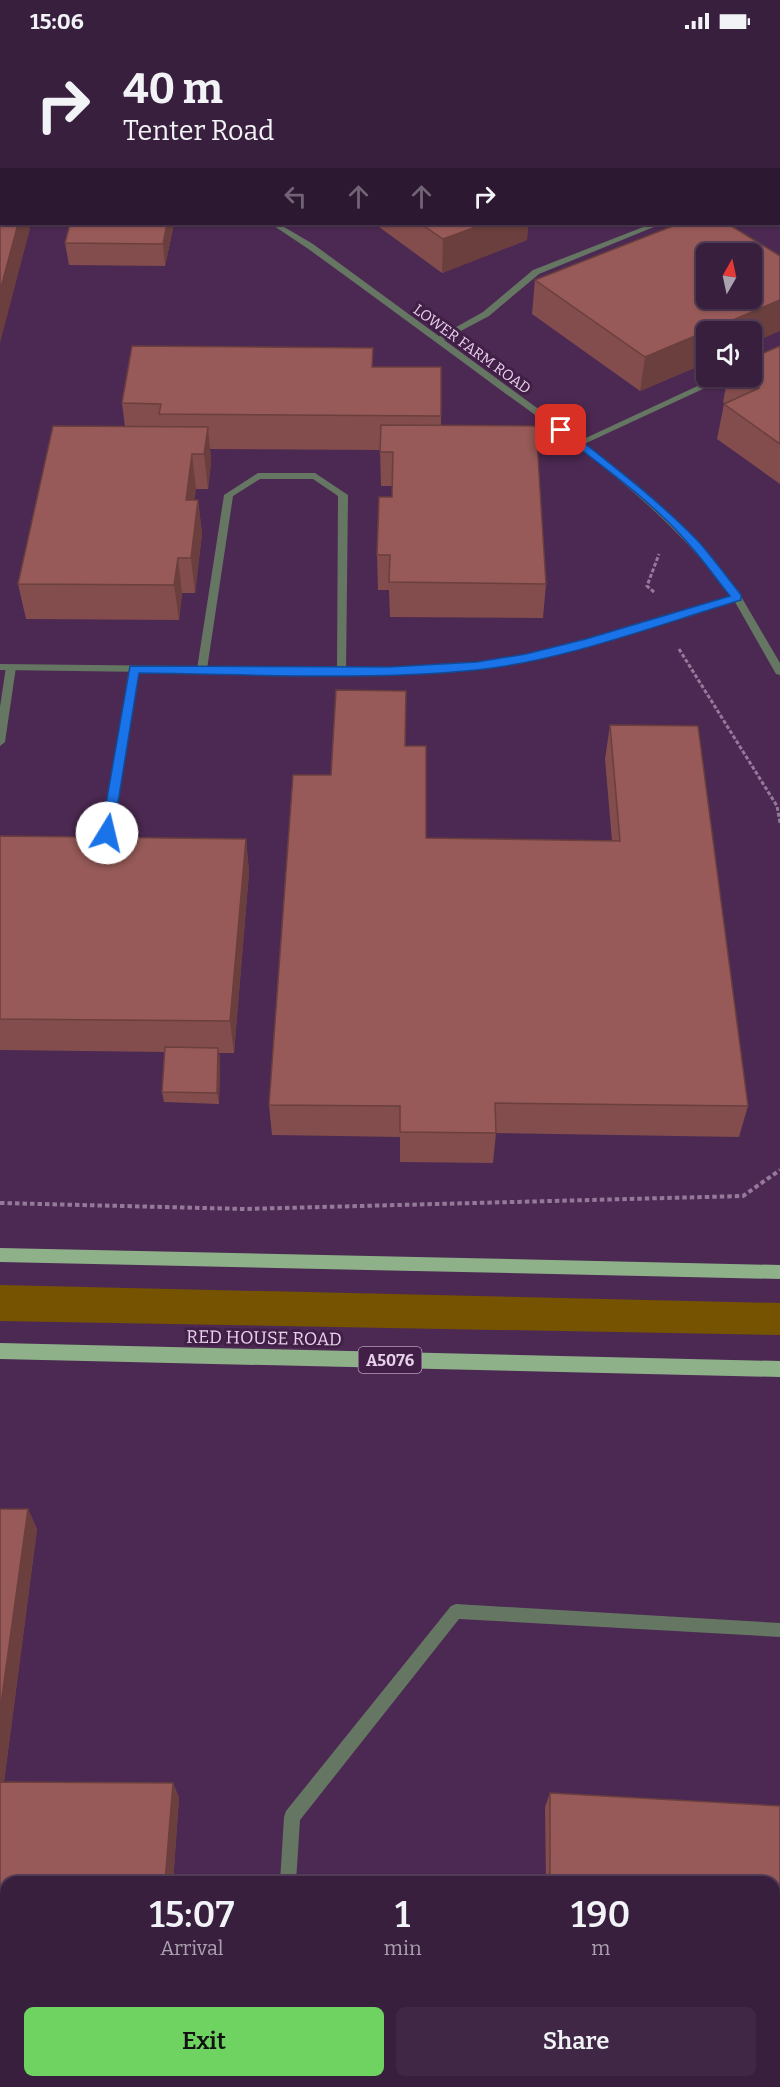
<!DOCTYPE html>
<style>
:root{--surface:#391f3e;--page:#402745;--text:#f1f3f6;--muted:#aba2b0;--line:#533d58;--accent:#6ed360}
body{margin:0;font-family:Bitter,serif;background:var(--page);color:var(--text);height:100vh;display:flex;flex-direction:column;font-size:22px;white-space:nowrap}
*{box-sizing:border-box;margin:0}
p{font-size:20px;color:var(--muted)}
.icon{flex:none;width:33px;height:33px;fill:none;stroke:currentColor;stroke-width:2;stroke-linecap:round;stroke-linejoin:round}
.map{position:relative;flex:1;overflow:hidden}
.details{position:absolute;left:0px;top:1834px;width:780px;height:212px;display:flex;flex-direction:column;background:var(--surface);border-radius:18px 18px 0 0;box-shadow:0 2px 4px #0004,0 0 0 2px var(--line)}
.details>*{flex:none}
.banner{position:absolute;left:0px;top:0px;width:780px;height:183px;box-shadow:0 2px 4px #0004,0 0 0 2px var(--line);background:#391f3e;color:var(--text);overflow:hidden}
.needle{width:39px;rotate:9deg}
.fabs{position:absolute;left:696px;top:201px;display:grid;gap:12px}
.fabs a{display:grid;place-items:center;width:66px;height:66px;border-radius:9px;background:var(--surface);box-shadow:0 2px 4px #0004,0 0 0 2px var(--line);font-size:30px}
.pin{position:absolute;display:grid;place-items:center;width:51px;height:51px;color:#fff;margin:-26px;border-radius:12px;box-shadow:0 3px 9px #0006}
.me{position:absolute;width:66px;margin:-33px;rotate:9deg;stroke-linejoin:round;filter:drop-shadow(0 0 4px #0008)}
.turn{display:flex;align-items:center;gap:21px;height:126px;padding:0 24px;font-size:27px}
.turn .icon{width:78px;height:78px;stroke-width:2.5}
.turn b{display:block;font-size:42px;line-height:51px}
.lanes{display:flex;align-items:center;height:57px;padding:0 24px;background:#0003;justify-content:center;gap:30px;direction:ltr}
.lanes .off{opacity:.35}
.eta{display:flex;justify-content:space-evenly;align-items:center;height:102px;text-align:center}
.eta b{font-size:36px;font-weight:600;line-height:42px}
.button{display:flex;gap:12px;margin-top:auto;padding:12px 24px}
.button a{flex:1;height:69px;border-radius:9px;background:var(--accent);color:#111;font-size:24px;font-weight:600;line-height:69px;text-align:center}
.button a+a{background:var(--page);color:var(--text)}
.status{display:flex;justify-content:space-between;align-items:center;height:42px;padding:0 30px;background:var(--surface);direction:ltr}
.status svg{height:16px;fill:currentColor}
.map>svg:first-child{display:block}
.green{fill:#755300}
.lines{fill:none;stroke-linecap:round;stroke-linejoin:round}
.path-far1{stroke:#95799a;stroke-width:3;stroke-dasharray:4 2;stroke-linecap:butt}
.path{stroke:#95799a;stroke-width:4;stroke-dasharray:4.5 3;stroke-linecap:butt}
.lane{fill:#657662;fill-rule:evenodd}
.street{fill:#657662;fill-rule:evenodd}
.secondary{fill:#7c9778;fill-rule:evenodd}
.primary{fill:#8eb189;fill-rule:evenodd}
.wall{fill:#824d4c}
.shaded-wall{fill:#6a3f3e}
.building{fill:#975a58;stroke:#6a3f3e;stroke-width:1.5;fill-rule:evenodd}
.route{fill:#1a73e8;stroke:#114b97;stroke-width:1.5}
.labels{text-anchor:middle;stroke-width:6;stroke-linejoin:round;paint-order:stroke}
.far-street-label{font-size:15px;fill:#e8d2eb;stroke:#411f47}
.shield{fill:#411f47;stroke:#b69cba;stroke-width:1.5}
.shield-label{font-size:16px;font-weight:bold;fill:#e8d2eb}
.street-label{font-size:18px;fill:#e8d2eb;stroke:#411f47}
</style>
<div class="status"><b>15:06</b><svg viewBox="0 0 49 12"><path d="M0 12V9h3v3zM5 12V6h3v6zM10 12V3h3v9zM15 12V0h3v12zM26 1h20v11H26zM47 4h2v5h-2z"/></svg></div>
<div class="map">
<svg width="780" height="2045" viewBox="0 0 780 2045">
<rect width="100%" height="100%" fill="#4c2952"/>
<path class="green" d="M0,1243L780,1261V1293L0,1279Z"/>
<g class="lines">
<g class="path-far1">
<path d="M654,550L647,544L659,512"/>
<path d="M679,607L777,764L780,781"/>
</g>
<path class="path" d="M0,1161L245,1167L743,1154L780,1128"/>
<g class="lane">
<path d="M168,0H176L167,2Z"/>
<path d="M0,29H2L0,34Z"/>
<path d="M651,182H661L539,232L489,274L440,300L433,298L483,270L533,228Z"/>
<path d="M719,334H731L582,403L579,404L575,401Z"/>
<path d="M258,431H315L348,453L346,631L342,632L337,629L338,454L313,437H260L233,454L207,627L202,630L197,627L224,453Z"/>
<path d="M11,622L16,625L5,700L0,704V665L6,625Z"/>
<path d="M134,624L139,627L112,791L107,795L102,791L129,627Z"/>
<path d="M456,1562L780,1581V1595L459,1577L300,1778L296,1840H280L284,1775L286,1769L451,1564Z"/>
<rect x="266" y="2040" width="18" height="5"/>
</g>
<g class="street">
<rect x="0" y="82" width="2" height="4"/>
<path d="M271,182H279L313,202L582,399L670,472L721,528L742,556L780,621V633L776,632L735,560L576,608L510,622L452,630L375,633L0,628V622L375,626L452,623L510,616L576,601L731,555C670,470 585,409 502,349C437,301 372,253 307,206Z"/>
</g>
<path class="secondary" d="M768,0H775L776,2H769Z"/>
<g class="primary">
<path d="M0,1206L780,1223V1237L0,1220Z"/>
<path d="M0,1301L780,1319V1335L0,1317Z"/>
</g>
</g>
<g class="wall">
<path d="M427,0H603L605,2H430Z"/>
<path d="M70,182H174L165,224L69,223L65,201Z"/>
<path d="M375,182H528L527,198L442,231Z"/>
<path d="M535,238L706,290V321L640,349L532,272Z"/>
<path d="M780,304V442L717,397L724,362L725,361L723,360L728,334H752Z"/>
<path d="M373,325H441V383L546,542L543,576L390,575L389,548H378L377,513L392,455V444H381L380,408L210,407L211,420L208,447H196L194,458H198L202,492L195,551H182L179,578L26,577L18,542L125,385L122,361Z"/>
<path d="M610,683L748,1064L739,1095L496,1091L493,1121L400,1120V1095L272,1093L269,1063L331,733L405,704L426,796L612,799L605,717Z"/>
<path d="M0,794L246,797L249,830L234,1011H219L220,1017L219,1062L164,1060L162,1050L165,1010L0,1008Z"/>
<path d="M0,1467H28L37,1487L4,1740L173,1741L179,1756L173,1840H6V1992H0Z"/>
<path d="M550,1751L780,1764V2045H486V2040H774V1840H546L545,1765Z"/>
</g>
<g class="shaded-wall">
<path d="M18,182H29L30,187L0,301V249Z"/>
<path d="M167,182H174L165,224L163,202Z"/>
<path d="M484,182H528L527,198L442,231L443,197Z"/>
<path d="M780,258V289L752,301V290H706V321L640,349L645,315Z"/>
<path d="M208,385L211,420L208,447L204,412Z"/>
<path d="M192,412L196,447L190,492L186,458Z"/>
<path d="M198,458L202,492L195,551L191,516Z"/>
<path d="M178,516L182,551L179,578L174,543Z"/>
<path d="M246,797L249,830L234,1011L230,979Z"/>
<path d="M218,1006L220,1017L219,1062L217,1051Z"/>
<path d="M28,1467L37,1487L2,1755L0,1753V1669Z"/>
<path d="M173,1741L179,1756L173,1840H165Z"/>
</g>
<g class="building">
<path d="M483,0H603L605,2H485Z"/>
<path d="M0,157H2V182H18L0,249Z"/>
<path d="M70,182H167L163,202L65,201Z"/>
<path d="M421,182H484L443,197Z"/>
<path d="M678,182H728L780,214V258L645,315L535,238ZM706,212H752V256H706Z"/>
<path d="M132,304L373,306L372,325H441V374L159,372L161,362L122,361Z"/>
<path d="M780,304V402L724,362L759,346L742,334H752V316Z"/>
<path d="M381,383L536,384L546,542L389,540L390,513H377L379,455H392L393,410H380Z"/>
<path d="M53,384L208,385L204,412H192L186,458H198L191,516H178L174,543L18,542Z"/>
<path d="M336,648L406,649L405,704H426V796L620,799L610,683L698,684L748,1064L495,1061L496,1091L400,1090V1064L269,1063L293,733H331Z"/>
<path d="M0,794L246,797L230,979L0,977Z"/>
<path d="M165,1005L218,1006L217,1051L162,1050Z"/>
<path d="M0,1467H28L0,1669Z"/>
<path d="M0,1740L173,1741L165,1840H6V1984H0Z"/>
<path d="M550,1751L780,1764V2045H489V2040H774V1840H550Z"/>
</g>
<path class="route" d="M558,386H565C611,422 657,457 698,499C713,516 727,535 741,553V558C657,583 563,619 476,628C365,639 251,632 139,631L113,791L111,794H102L101,791L130,624L389,625L477,620L526,612L586,597L730,554C718,539 706,522 693,507C655,461 604,426 558,390Z"/>
<g class="labels">
<g class="far-street-label">
<text transform="translate(472 307) rotate(36)" y="5">LOWER FARM ROAD</text>
</g>
<rect class="shield" x="358.5" y="1305" width="63" height="26" rx="4.5"/>
<g class="shield-label">
<text x="390" y="1324">A5076</text>
</g>
<g class="street-label">
<text transform="translate(264 1296) rotate(1)" y="6">RED HOUSE ROAD</text>
</g>
</g>
</svg>
<div class="fabs">
<a><svg class="needle" viewBox="-14 -14 28 28"><path d="M0-13l5 13h-10z" fill="#e53935"/><path d="M0 13l5-13h-10z" fill="#aba2b0"/></svg></a>
<a><svg class="icon" aria-label="sound" viewBox="0 0 24 24"><path d="M4 9h4l5-4v14l-5-4H4zM17 9q2 3 0 6"/></svg></a>
</div>
<div class="pin" style="left:561px;top:388px;background:#d93025"><svg class="icon" aria-label="arrive" viewBox="0 0 24 24"><path d="M6 21V4h12l-3 4 3 4H6"/></svg></div>
<svg class="me" style="left:107px;top:791px" viewBox="-20 -20 40 40"><circle r="19" fill="#fff"/><path d="M0-13L10 11 0 6-10 11z" fill="#1a73e8"/></svg>
<div class="banner">
<div class="turn"><svg class="icon" aria-label="right" viewBox="0 0 24 24"><path d="M7 20v-9h11M14 6l5 5-5 5"/></svg><div><b>40 m</b>Tenter Road</div></div>
<div class="lanes"><svg class="icon off" aria-label="left" viewBox="0 0 24 24"><path d="M17 20v-9H6M10 6l-5 5 5 5"/></svg><svg class="icon off" aria-label="ahead" viewBox="0 0 24 24"><path d="M12 20V5M6 11l6-6 6 6"/></svg><svg class="icon off" aria-label="ahead" viewBox="0 0 24 24"><path d="M12 20V5M6 11l6-6 6 6"/></svg><svg class="icon" aria-label="right" viewBox="0 0 24 24"><path d="M7 20v-9h11M14 6l5 5-5 5"/></svg></div>
</div>
<section class="details">
<div class="eta">
<div><b>15:07</b><p>Arrival</p></div>
<div><b>1</b><p>min</p></div>
<div><b>190</b><p>m</p></div>
</div>
<div class="button"><a>Exit</a><a>Share</a></div>
</section>
</div>
